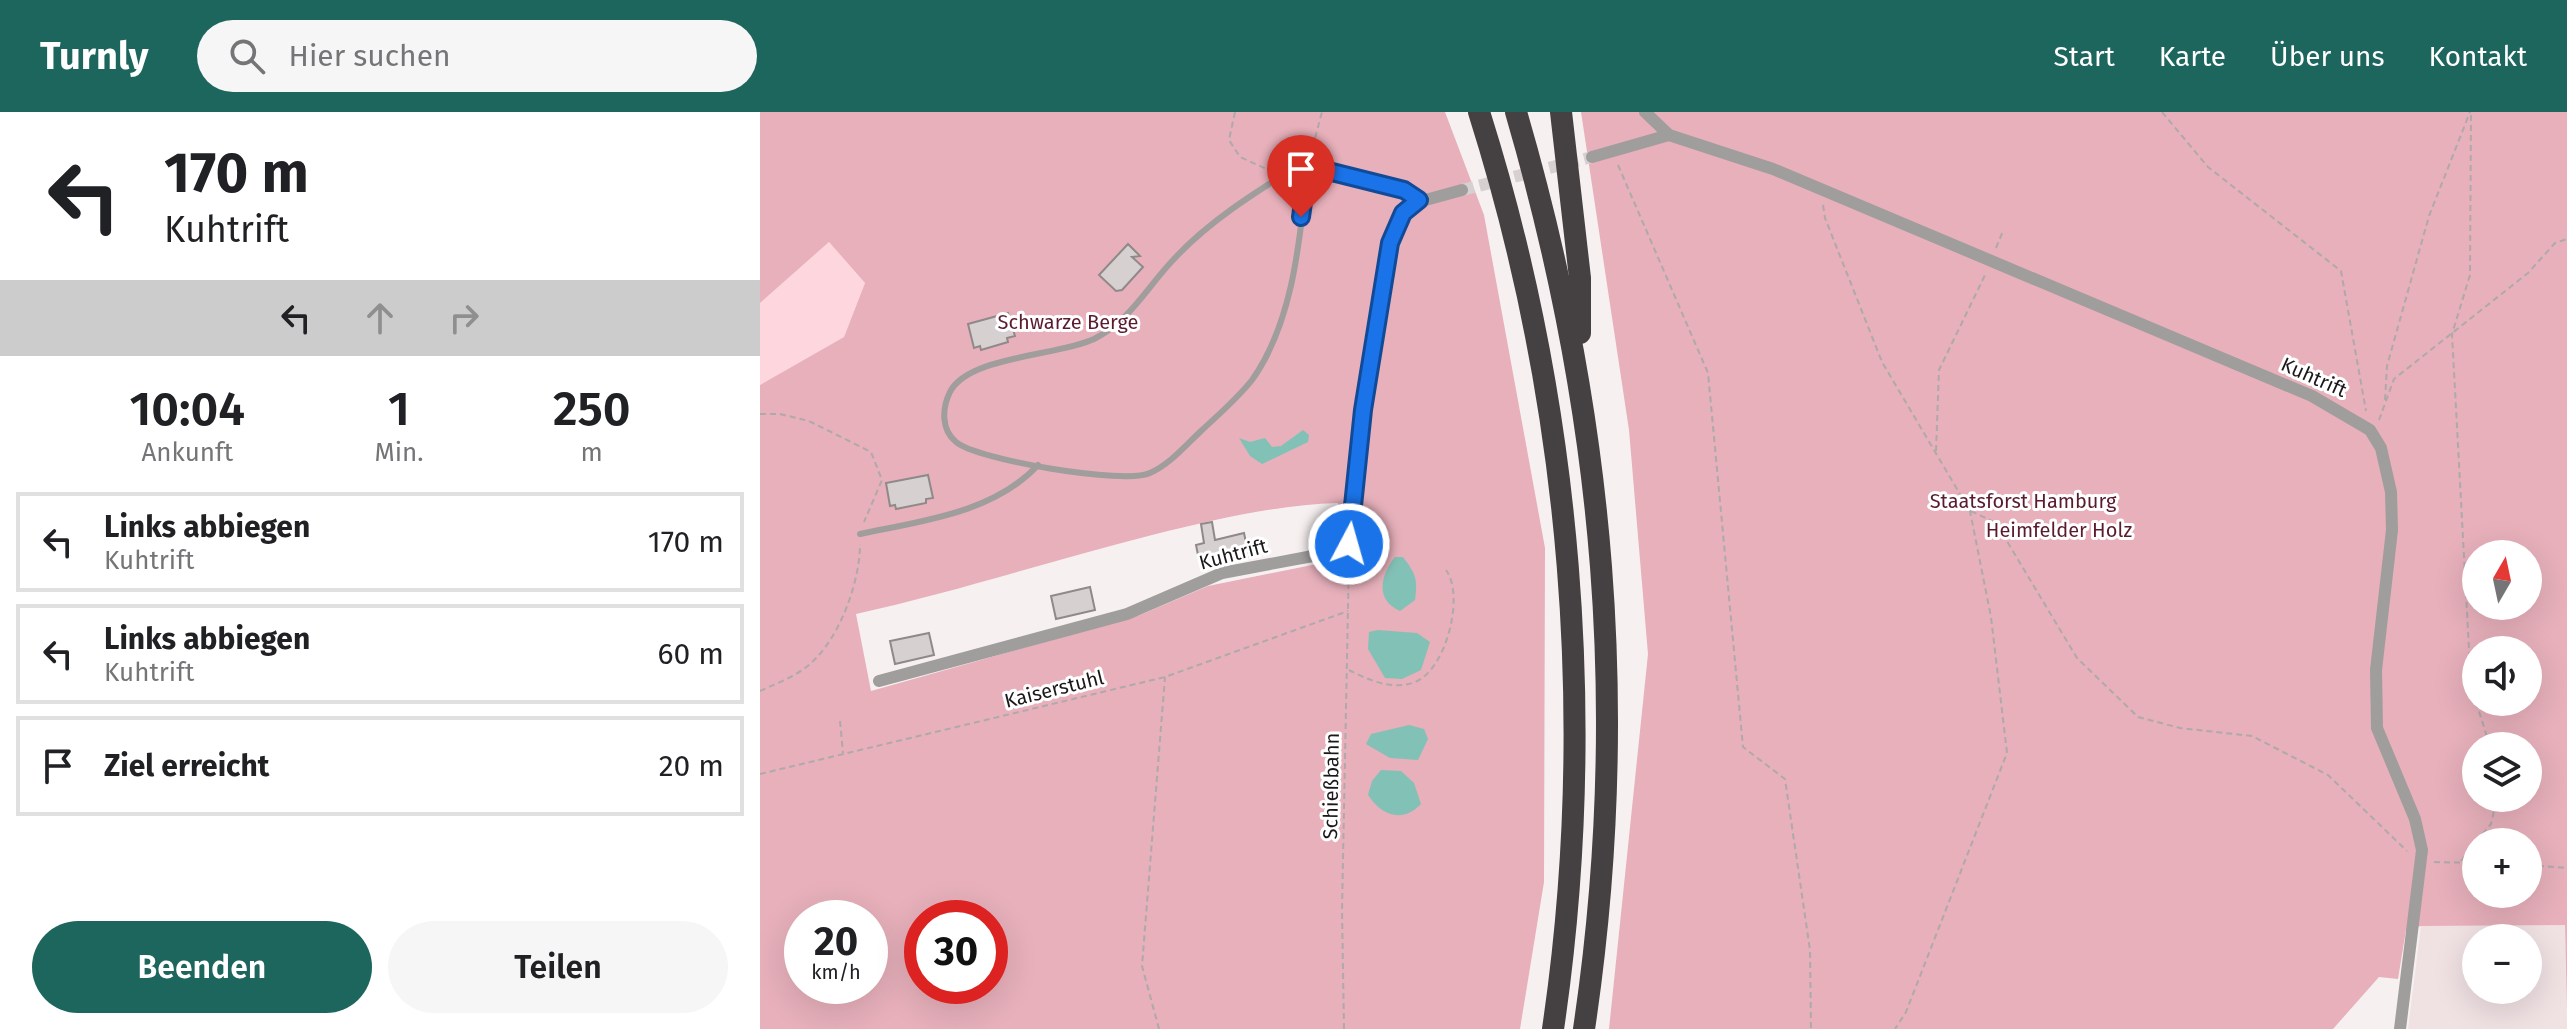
<!DOCTYPE html>
<html lang="de">
<meta charset="utf-8">
<style>
:root{--surface:#fff;--page:#f6f6f6;--text:#202124;--muted:#757577;--line:#e0e0e0;--accent:#1d665d}
body{margin:0;font-family:"Fira Sans",sans-serif;background:var(--page);color:var(--text);height:100vh;display:flex;flex-direction:column;font-size:30px;white-space:nowrap}
*{box-sizing:border-box;margin:0}
p{font-size:26px;color:var(--muted)}
.icon{flex:none;width:44px;height:44px;fill:none;stroke:currentColor;stroke-width:2;stroke-linecap:round;stroke-linejoin:round}
.map{position:relative;flex:1;overflow:hidden}
.sheet{display:flex;flex-direction:column;background:var(--surface);width:760px}
.sheet>*{flex:none}
.hud{background:#fff;color:var(--text);overflow:hidden}
.needle{width:52px;rotate:9deg}
.controls{position:absolute;left:1702px;top:428px;display:grid;gap:16px}
.controls a{display:grid;place-items:center;width:80px;height:80px;border-radius:50%;background:var(--surface);box-shadow:0 8px 32px #0002;font-size:40px}
.speed{position:absolute;left:24px;top:788px;display:flex;gap:16px;font-size:40px;font-weight:700;text-align:center}
.speed>*{display:grid;place-content:center;width:104px;height:104px;border-radius:50%;background:var(--surface);box-shadow:0 8px 32px #0002;line-height:1}
.speed small{font-size:20px;font-weight:400}
.speed .limit{border:12px solid #d22;background:#fff;color:#111}
.pin{position:absolute;display:grid;place-items:center;width:68px;height:68px;color:#fff;margin:-82px -34px;border-radius:50% 50% 50% 0;rotate:-45deg;box-shadow:0 0 8px #0007}
.pin .icon{rotate:45deg}
.me{position:absolute;width:88px;margin:-44px;rotate:6deg;stroke-linejoin:round;filter:drop-shadow(0 0 6px #0008)}
.turn{display:flex;align-items:center;gap:28px;height:168px;padding:0 32px;font-size:36px}
.turn .icon{width:104px;height:104px;stroke-width:2.5}
.turn b{display:block;font-size:56px;line-height:68px}
.lanes{display:flex;align-items:center;height:76px;padding:0 32px;background:#0003;justify-content:center;gap:40px;direction:ltr}
.lanes .off{opacity:.35}
.eta{display:flex;justify-content:space-evenly;align-items:center;height:136px;text-align:center}
.eta b{font-size:48px;font-weight:600;line-height:56px}
.cta{display:flex;gap:16px;margin-top:auto;padding:16px 32px}
.cta a{flex:1;height:92px;border-radius:48px;background:var(--accent);color:#fff;font-size:32px;font-weight:600;line-height:92px;text-align:center}
.cta a+a{background:var(--page);color:var(--text)}
ul{padding:0;list-style:none}
li{display:flex;align-items:center;gap:24px;height:100px;margin:0 16px 12px;padding:0 16px;border:4px solid var(--line);border-radius:0px}
li div{flex:1}
li b{display:block;font-size:30px}
li em{font-style:normal}
header{display:flex;align-items:center;gap:48px;box-sizing:border-box;height:112px;padding:0 40px;background:var(--accent);color:#fff}
header strong{font-size:38px}
nav{display:flex;gap:44px;margin-inline-start:auto;font-size:28px}
.search{width:560px;height:72px;background:var(--page);display:flex;align-items:center;gap:20px;box-sizing:border-box;padding:0 28px;border-radius:44px;color:var(--muted);font-size:30px}
main{display:flex;flex:1;min-height:0}
.map>svg:first-child{display:block}
.built{fill:#f0e1e3;fill-rule:evenodd}
.green{fill:#fed6de}
.forest{fill:#e7b0bb;fill-rule:evenodd}
.water{fill:#82c1b6}
.building{fill:#d7d0d1;stroke:#90898a;stroke-width:2}
.lines{fill:none;stroke-linecap:round;stroke-linejoin:round}
.street-tunnel{stroke:#d6d0d1;stroke-width:12;stroke-dasharray:12 6;stroke-linecap:butt}
.path{stroke:#afa9aa;stroke-width:2;stroke-dasharray:6 4;stroke-linecap:butt}
.lane{stroke:#a09d9d;stroke-width:6}
.street{stroke:#a09d9d;stroke-width:12}
.highway{stroke:#454041;stroke-width:22}
.route-casing{stroke:#114b97;stroke-width:20}
.route{stroke:#1a73e8;stroke-width:14}
.labels{text-anchor:middle;stroke-width:6;stroke-linejoin:round;paint-order:stroke}
.park-label{font-size:20px;fill:#5b1b2f;stroke:#fff}
.street-label{font-size:20px;fill:#1b1819;stroke:#fff}
</style>
<header>
<strong>Turnly</strong>
<div class="search"><svg class="icon" aria-label="search" viewBox="0 0 24 24"><circle cx="10" cy="10" r="6"/><path d="M15 15l6 6"/></svg>Hier suchen</div>
<nav><a>Start</a><a>Karte</a><a>Über uns</a><a>Kontakt</a></nav>
</header>
<main>
<section class="sheet">
<div class="hud">
<div class="turn"><svg class="icon" aria-label="left" viewBox="0 0 24 24"><path d="M17 20v-9H6M10 6l-5 5 5 5"/></svg><div><b>170 m</b>Kuhtrift</div></div>
<div class="lanes"><svg class="icon" aria-label="left" viewBox="0 0 24 24"><path d="M17 20v-9H6M10 6l-5 5 5 5"/></svg><svg class="icon off" aria-label="ahead" viewBox="0 0 24 24"><path d="M12 20V5M6 11l6-6 6 6"/></svg><svg class="icon off" aria-label="right" viewBox="0 0 24 24"><path d="M7 20v-9h11M14 6l5 5-5 5"/></svg></div>
</div>
<div class="eta">
<div><b>10:04</b><p>Ankunft</p></div>
<div><b>1</b><p>Min.</p></div>
<div><b>250</b><p>m</p></div>
</div>
<ul>
<li><svg class="icon" aria-label="left" viewBox="0 0 24 24"><path d="M17 20v-9H6M10 6l-5 5 5 5"/></svg><div><b>Links abbiegen</b><p>Kuhtrift</p></div><em>170 m</em></li>
<li><svg class="icon" aria-label="left" viewBox="0 0 24 24"><path d="M17 20v-9H6M10 6l-5 5 5 5"/></svg><div><b>Links abbiegen</b><p>Kuhtrift</p></div><em>60 m</em></li>
<li><svg class="icon" aria-label="arrive" viewBox="0 0 24 24"><path d="M6 21V4h12l-3 4 3 4H6"/></svg><div><b>Ziel erreicht</b></div><em>20 m</em></li>
</ul>
<div class="cta"><a>Beenden</a><a>Teilen</a></div>
</section>
<div class="map">
<svg width="1807" height="917" viewBox="0 0 1807 917">
<rect width="100%" height="100%" fill="#f7f0f1"/>
<path class="built" d="M1805,813L1807,917H1648L1661,814ZM1716,826H1768V878H1716Z"/>
<path class="green" d="M69,130L105,171L84,225L0,273V191Z"/>
<g class="forest">
<path d="M0,0H685L724,103L785,436L784,770L760,917H0V273L84,225L105,171L69,130L0,191ZM578,391L572,449L448,474L380,503L111,579L96,502C196,480 293,448 392,423C453,408 515,393 578,391ZM42,806H110V874H42ZM162,806H230V874H162Z"/>
<path d="M821,0H1807V900L1805,813L1661,814L1646,818L1638,867L1619,865L1573,917H849L888,542L869,318ZM1716,442H1768V494H1716ZM1716,538H1768V590H1716ZM1716,634H1768V686H1716ZM1716,730H1768V782H1716Z"/>
</g>
<g class="water">
<path d="M543,318L549,323L548,330L502,352L490,344L479,326L490,330L505,326L512,335L521,334Z"/>
<path d="M635,445H643C655,461 658,466 655,488L640,499C615,488 620,464 635,445Z"/>
<path d="M618,518L657,521L670,530L661,558L642,567L625,566L608,537L609,520Z"/>
<path d="M649,613L664,617L668,627L658,648L630,646L606,632L611,622Z"/>
<path d="M621,658L641,659L654,671L661,692C642,712 621,703 608,683L612,669Z"/>
</g>
<g class="building">
<path d="M368,132L380,144L372,145L383,155L362,178L356,179L339,163Z"/>
<path d="M248,201L255,224L247,226L248,230L221,238L220,234L214,236L208,212Z"/>
<path d="M168,363L173,386L166,387V391L136,397L135,393L130,394L126,371Z"/>
<path d="M452,410L455,428L484,421L489,445L449,453L448,446L439,448L436,433L444,431L441,412Z"/>
<path d="M330,475L335,498L296,507L291,484Z"/>
<path d="M169,521L174,543L135,552L130,529Z"/>
</g>
<g class="lines">
<path class="street-tunnel" d="M702,78L832,45"/>
<g class="path">
<path d="M475,0L469,28L480,45L511,59"/>
<path d="M1402,0L1448,55L1581,159L1606,299"/>
<path d="M1711,3L1710,163L1692,222L1711,574L1716,589"/>
<path d="M550,45L562,0"/>
<path d="M858,53L948,261L983,635L1025,667L1050,838L1051,917"/>
<path d="M1063,93L1065,106L1122,250L1210,399L1231,505L1247,641L1146,900L1135,917"/>
<path d="M1236,136L1243,119"/>
<path d="M1625,288L1627,254L1669,104L1710,0"/>
<path d="M0,302H20L49,309L111,340L122,368L104,410"/>
<path d="M1619,308L1634,267L1768,161L1795,131L1807,127"/>
<path d="M1176,339L1179,258L1226,161"/>
<path d="M1211,399L1236,411L1317,546L1378,605L1420,616L1492,624L1568,663L1647,739"/>
<path d="M589,558C608,568 633,579 655,570C686,558 705,484 686,458"/>
<path d="M0,579C15,572 32,566 45,556C78,532 100,471 100,432"/>
<path d="M1716,590L1730,634"/>
<path d="M80,609L83,641"/>
<path d="M0,662L405,565L588,499"/>
<path d="M1716,730L1731,712L1737,686"/>
<path d="M1701,749L1716,730"/>
<path d="M1674,750L1716,751"/>
<path d="M1768,753L1807,756"/>
<path d="M399,917L382,854L405,565"/>
<path d="M584,917L582,798L589,445"/>
</g>
<g class="lane">
<path d="M548,54C540,125 534,209 492,268C477,287 458,303 441,319C425,334 409,353 390,361C365,373 217,348 196,330C181,318 182,296 190,280C208,244 298,244 334,227C370,209 387,175 414,147C449,109 496,80 539,53L548,54L644,78L659,88"/>
<path d="M100,422C161,409 234,401 278,353"/>
</g>
<g class="street">
<path d="M885,0L909,23L1013,57L1374,209L1552,284L1610,318L1621,336L1631,380L1632,418L1616,558L1617,616L1655,707L1662,738L1640,917"/>
<path d="M832,45L909,23"/>
<path d="M119,569L367,502L462,461L558,443L589,432L603,298L630,131L643,101L651,92L702,78"/>
</g>
<g class="highway">
<path d="M719,0C812,294 838,612 793,917"/>
<path d="M756,0C845,305 871,602 824,917"/>
<path d="M801,0L820,166V221"/>
</g>
</g>
<g class="lines">
<defs>
<path id="route" d="M541,105L548,54L644,78L659,88L643,101L630,131L603,298L589,432"/>
</defs>
<use href="#route" class="route-casing"/>
<use href="#route" class="route"/>
</g>
<g class="labels">
<g class="park-label">
<text x="308" y="217">Schwarze Berge</text>
<text x="1263" y="396">Staatsforst Hamburg</text>
<text x="1299" y="425">Heimfelder Holz</text>
</g>
<g class="street-label">
<text transform="translate(1554 265) rotate(24)" y="7">Kuhtrift</text>
<text transform="translate(473 442) rotate(-15)" y="7">Kuhtrift</text>
<text transform="translate(294 577) rotate(-14)" y="7">Kaiserstuhl</text>
<text transform="translate(571 674) rotate(-89)" y="7">Schießbahn</text>
</g>
</g>
</svg>
<div class="controls">
<a><svg class="needle" viewBox="-14 -14 28 28"><path d="M0-13l5 13h-10z" fill="#e53935"/><path d="M0 13l5-13h-10z" fill="#757577"/></svg></a>
<a><svg class="icon" aria-label="sound" viewBox="0 0 24 24"><path d="M4 9h4l5-4v14l-5-4H4zM17 9q2 3 0 6"/></svg></a>
<a><svg class="icon" aria-label="layers" viewBox="0 0 24 24"><path d="M12 4l9 5-9 5-9-5zM3 14l9 5 9-5"/></svg></a>
<a>+</a>
<a>−</a>
</div>
<div class="speed"><div>20<small>km/h</small></div><div class="limit">30</div></div>
<div class="pin" style="left:541px;top:105px;background:#d93025"><svg class="icon" aria-label="arrive" viewBox="0 0 24 24"><path d="M6 21V4h12l-3 4 3 4H6"/></svg></div>
<svg class="me" style="left:589px;top:432px" viewBox="-20 -20 40 40"><circle r="17" fill="#1a73e8" stroke="#fff" stroke-width="3"/><path d="M0-11L8 9 0 5-8 9z" fill="#fff"/></svg>
</div>
</main>
